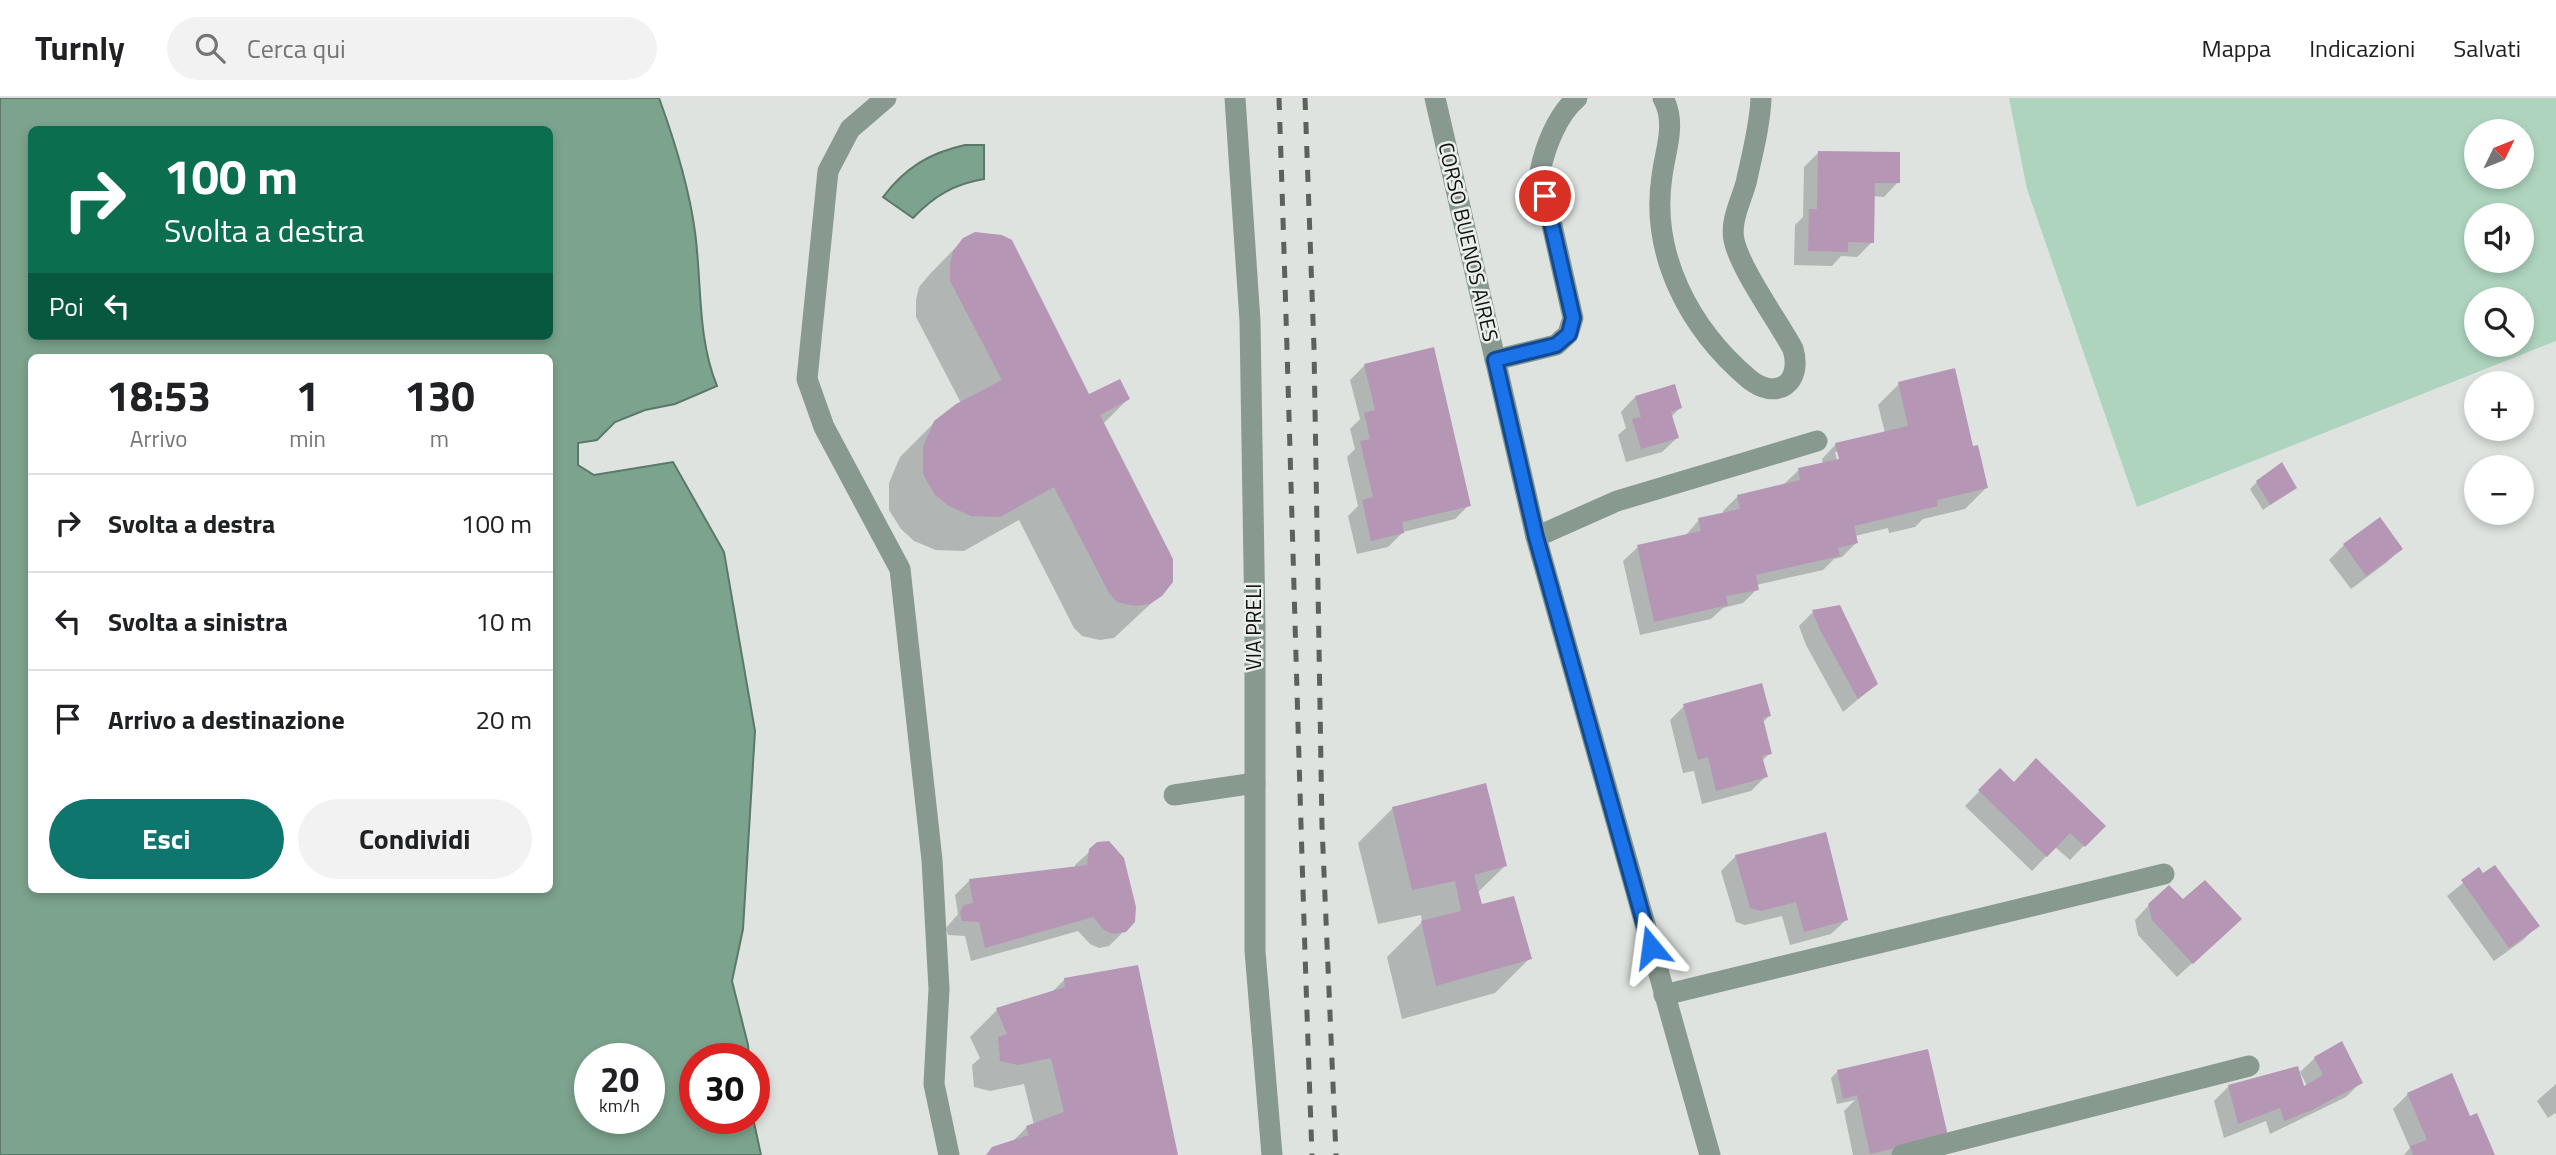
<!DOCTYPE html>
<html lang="it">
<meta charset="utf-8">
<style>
:root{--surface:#fff;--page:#f2f2f2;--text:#202124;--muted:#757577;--line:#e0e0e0;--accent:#0f766e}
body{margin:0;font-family:"Titillium Web",sans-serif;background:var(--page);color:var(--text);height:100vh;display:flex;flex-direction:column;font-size:26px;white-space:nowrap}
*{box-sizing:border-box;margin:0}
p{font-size:23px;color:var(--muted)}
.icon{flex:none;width:38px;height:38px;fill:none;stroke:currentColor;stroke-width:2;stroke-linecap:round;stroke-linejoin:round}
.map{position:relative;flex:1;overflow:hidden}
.drawer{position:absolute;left:28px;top:256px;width:525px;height:539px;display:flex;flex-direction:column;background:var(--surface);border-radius:10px;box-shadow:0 4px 10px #0003}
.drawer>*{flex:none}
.top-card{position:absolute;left:28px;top:28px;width:525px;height:214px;border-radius:10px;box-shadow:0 4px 10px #0003;background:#0b6e4f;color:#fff;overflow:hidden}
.needle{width:46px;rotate:47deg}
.buttons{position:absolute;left:2464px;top:21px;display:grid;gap:14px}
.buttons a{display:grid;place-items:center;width:70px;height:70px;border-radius:50%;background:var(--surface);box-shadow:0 4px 10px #0003;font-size:35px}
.speed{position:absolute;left:574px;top:945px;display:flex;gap:14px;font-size:35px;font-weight:700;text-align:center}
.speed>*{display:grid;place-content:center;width:91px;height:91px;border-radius:50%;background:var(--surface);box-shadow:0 4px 10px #0003;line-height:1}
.speed small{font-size:18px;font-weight:400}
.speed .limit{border:10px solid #d22;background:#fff;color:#111}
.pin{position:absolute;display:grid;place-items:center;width:60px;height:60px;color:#fff;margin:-30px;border:4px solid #fff;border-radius:50%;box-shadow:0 2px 7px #0007}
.me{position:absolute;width:77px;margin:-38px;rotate:344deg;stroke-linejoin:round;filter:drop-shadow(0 0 5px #0008)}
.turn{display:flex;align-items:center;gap:24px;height:147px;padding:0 21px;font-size:32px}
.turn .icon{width:91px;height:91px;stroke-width:2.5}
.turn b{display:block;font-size:49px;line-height:60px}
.then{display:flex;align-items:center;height:66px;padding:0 21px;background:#0003;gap:14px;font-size:26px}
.eta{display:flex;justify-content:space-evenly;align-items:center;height:119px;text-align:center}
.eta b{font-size:42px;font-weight:700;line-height:49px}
.button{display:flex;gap:14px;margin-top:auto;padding:14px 21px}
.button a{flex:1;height:80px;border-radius:42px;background:var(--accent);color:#fff;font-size:28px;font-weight:700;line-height:80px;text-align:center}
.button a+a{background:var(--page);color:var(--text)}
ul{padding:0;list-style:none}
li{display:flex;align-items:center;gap:21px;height:98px;padding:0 21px;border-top:2px solid var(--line)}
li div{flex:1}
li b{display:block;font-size:26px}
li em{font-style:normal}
header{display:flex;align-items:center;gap:42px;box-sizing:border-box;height:98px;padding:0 35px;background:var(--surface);border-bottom:2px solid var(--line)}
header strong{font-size:33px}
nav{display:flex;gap:38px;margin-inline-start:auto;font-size:24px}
.search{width:490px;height:63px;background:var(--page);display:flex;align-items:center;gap:18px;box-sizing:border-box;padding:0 24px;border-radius:38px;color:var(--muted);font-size:26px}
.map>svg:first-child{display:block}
.green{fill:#aed4be;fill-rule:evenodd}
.water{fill:#7ca38d;stroke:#5c7868;stroke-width:2;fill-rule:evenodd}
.shadow{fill:#0003;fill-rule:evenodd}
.building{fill:#b597b5}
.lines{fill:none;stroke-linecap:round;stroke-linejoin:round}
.minor{stroke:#88998f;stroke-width:21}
.rail{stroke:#5d605e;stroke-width:5;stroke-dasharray:12 12;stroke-linecap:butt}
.route-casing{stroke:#114b97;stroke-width:18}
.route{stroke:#1a73e8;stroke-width:12}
.labels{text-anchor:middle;stroke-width:5;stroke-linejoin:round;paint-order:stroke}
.street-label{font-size:21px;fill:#111211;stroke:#ecf0ed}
</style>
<header>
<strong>Turnly</strong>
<div class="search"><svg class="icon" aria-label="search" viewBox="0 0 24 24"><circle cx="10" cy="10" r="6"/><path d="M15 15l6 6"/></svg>Cerca qui</div>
<nav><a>Mappa</a><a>Indicazioni</a><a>Salvati</a></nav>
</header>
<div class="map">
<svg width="2556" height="1057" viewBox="0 0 2556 1057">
<rect width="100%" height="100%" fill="#dee3e0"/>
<path class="green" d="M2009,0H2556V243L2137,409L2027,91ZM2476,33H2522V79H2476ZM2522,117V163H2476V117ZM2522,201V247H2476V201Z"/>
<g class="water">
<path d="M0,0H659C675,44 689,88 695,134C702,186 697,239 717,288L675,306L645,312L615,324L597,342L578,345V367L594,377L673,364L724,454L755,633L743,831L732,883L748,947L749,961H695V1020H753L761,1057H0ZM32,32H550V238H32ZM32,259H550V791H32ZM590,961H649V1020H590Z"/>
<path d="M965,47H984V81C954,86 934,98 913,120L883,99C905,70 929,55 965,47Z"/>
</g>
<g class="shadow">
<path d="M1818,55L1898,84L1884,99L1873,98L1872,144L1857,159L1841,158L1832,168L1794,167L1795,127L1803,119L1804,69Z"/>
<path d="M964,141L1089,298L1128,301L1103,326L1160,497L1114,540L1100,542L1082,538L1074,530L1019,422L964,453L936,452L914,443L901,431L889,412V385L900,359L935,324L961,305L916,219V202L919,189L929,177Z"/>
<path d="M1365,267L1469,407L1455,421L1403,434L1388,449L1357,456L1348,418L1358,408L1347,359L1355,351L1350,331L1360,321L1350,282Z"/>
<path d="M1899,286L1971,350L1986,390L1965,411L1923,421L1915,429L1889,435L1888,430L1855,438L1856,445L1842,459L1834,461L1823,472L1756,487L1757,491L1743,505L1723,510L1711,521L1640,537L1623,463L1638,449L1685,438L1699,422L1724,416L1723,413L1738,398L1784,386L1799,372L1823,366L1822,361L1836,346L1885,335L1878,307ZM1835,354H1839V370Z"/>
<path d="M1635,299L1680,310L1671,319L1677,340L1662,354L1626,364L1618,337L1626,330L1621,314Z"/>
<path d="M2257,384L2294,390L2263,412L2250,391Z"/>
<path d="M2379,421L2401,451L2386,465L2351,491L2329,462L2344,447Z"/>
<path d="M1813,514L1876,586L1843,614L1806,547L1799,528Z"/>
<path d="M1684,608L1769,618L1762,625L1770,655L1762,663L1766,678L1751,693L1702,706L1694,673L1683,675L1670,622Z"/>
<path d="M2000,672L2014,686L2103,728L2070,762L2055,749L2032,773L1965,708Z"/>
<path d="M1393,710L1505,768L1477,795L1481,808L1530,860L1495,895L1402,921L1387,859L1422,824L1421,817L1378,826L1358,745Z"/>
<path d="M1098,746L1124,833L1109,848L1099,850L1090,846L1078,833L971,863L965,838L948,837L946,830L958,816L955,797L970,782L1075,771V767Z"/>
<path d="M1736,758L1846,822L1831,836L1790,847L1782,818L1745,827L1736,824L1721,773Z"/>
<path d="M2479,772L2537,828L2523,842L2494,863L2447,798Z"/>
<path d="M2183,803L2225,835L2177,879L2138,837L2135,822L2149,807Z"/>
<path d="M1065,881L1177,1057H987L1011,1045L1027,1029L1034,1027L1024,986L990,993L974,989L972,967L980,960L970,939L997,912L1051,895Z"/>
<path d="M2315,960L2360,985L2346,999L2270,1036L2266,1023L2224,1040L2214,1003L2229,988L2303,990L2307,988L2300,974Z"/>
<path d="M1838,973L1908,1057H1853L1844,1013L1855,1002L1837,1006L1831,980Z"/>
<path d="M2451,977L2469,1020L2493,1057H2404L2410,1050L2393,1011L2408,996Z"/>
<path d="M2556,986V1017L2555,1015L2548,1020L2537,1003Z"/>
</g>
<g class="building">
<path d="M1818,53L1900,54V85H1875L1874,145L1848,144V154L1808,153L1809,111H1817Z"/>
<path d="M975,134L1002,137L1012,142L1089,296L1120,281L1130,301L1100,317L1173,461V484L1162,498L1150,506L1135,508L1117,504L1109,495L1054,389L1000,419L971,418L949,408L935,397L923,376V349L934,323L956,306L1002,282L950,183V166L953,153L963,140Z"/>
<path d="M1434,249L1471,408L1402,424L1404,435L1371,443L1362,402L1373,399L1360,343L1370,341L1364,315L1375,312L1364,266Z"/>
<path d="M1955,270L1973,348L1978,347L1988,390L1937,402L1938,408L1854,428L1858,445L1838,450L1840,458L1756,477L1759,492L1726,498L1728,507L1654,524L1637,447L1701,433L1698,420L1740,411L1737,397L1800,382L1798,370L1839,361L1835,345L1908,328L1898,284Z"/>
<path d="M1675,286L1682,310L1671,314L1679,340L1641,351L1632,321L1641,319L1635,298Z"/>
<path d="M2282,364L2297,390L2270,407L2256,383Z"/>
<path d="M2380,419L2403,451L2366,478L2343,446Z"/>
<path d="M1840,507L1878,586L1858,601L1820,532L1812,512Z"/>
<path d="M1762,585L1771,618L1763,620L1772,656L1762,658L1768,679L1716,693L1708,659L1698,662L1683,606Z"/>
<path d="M2036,660L2106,728L2085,749L2070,735L2047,759L1978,692L2000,670L2014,684Z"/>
<path d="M1486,685L1507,768L1474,777L1482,806L1514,798L1532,861L1436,888L1421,823L1461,813L1455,783L1412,792L1392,709Z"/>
<path d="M1826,734L1848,822L1804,834L1796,804L1761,813L1750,810L1735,757Z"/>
<path d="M1109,743L1124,760L1136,809L1135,824L1126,834L1114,836L1104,832L1093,819L985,850L979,824L962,823L960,814L964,807L973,805L969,781L1087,767L1089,751L1097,744Z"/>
<path d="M2495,767L2540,828L2509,850L2461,782L2479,769L2483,775Z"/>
<path d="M2205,782L2242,821L2193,866L2152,822L2148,806L2169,787L2183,801Z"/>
<path d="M1138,867L1178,1057H986L992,1049L1029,1037L1026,1028L1064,1014L1051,960L1018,967L1000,963L998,939L1007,936L996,910L1065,889L1064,880Z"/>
<path d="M2342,943L2363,985L2312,1012L2284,1023L2280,1010L2238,1026L2228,987L2298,968L2304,988L2323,977L2314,959Z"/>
<path d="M1928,951L1948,1038L1870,1056L1857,997L1843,1001L1837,972Z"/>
<path d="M2452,975L2470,1018L2477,1015L2495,1057H2413L2410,1048L2427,1042L2407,995Z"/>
</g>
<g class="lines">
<g class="minor">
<path d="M886,0L850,31L828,73L807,281L824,329L900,471L932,762L939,891L934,986L949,1057"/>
<path d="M1235,0L1250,223L1255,528V853L1272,1057"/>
<path d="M1435,0L1536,439L1710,1057"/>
<path d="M1663,0C1677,25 1665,53 1662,78C1650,157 1690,231 1749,281C1776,303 1803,286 1793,251C1778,223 1740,171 1734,142C1730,123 1741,103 1746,85C1752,57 1760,28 1761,0"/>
<path d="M1495,262L1556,247L1568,236L1573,220L1540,74C1545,49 1557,17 1577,0"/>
<path d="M1536,439L1617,403L1817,343"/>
<path d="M1174,697L1255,685"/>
<path d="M1664,897L2164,776"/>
<path d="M1902,1057L2249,968"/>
</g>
<g class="rail">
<path d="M1279,0C1291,352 1299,705 1312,1057"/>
<path d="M1305,0L1314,250L1322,728L1336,1057"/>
</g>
</g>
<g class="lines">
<defs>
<path id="route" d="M1545,98L1573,220L1569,236L1556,247L1495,262L1536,439L1651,849"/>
</defs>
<use href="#route" class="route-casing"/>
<use href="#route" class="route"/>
</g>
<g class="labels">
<g class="street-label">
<text transform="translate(1468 144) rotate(77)" y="7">CORSO BUENOS AIRES</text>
<text transform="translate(1254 529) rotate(-90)" y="7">VIA PRELI</text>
</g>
</g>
</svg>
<div class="buttons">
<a><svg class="needle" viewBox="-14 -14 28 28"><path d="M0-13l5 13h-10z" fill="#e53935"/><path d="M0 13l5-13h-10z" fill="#757577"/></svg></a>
<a><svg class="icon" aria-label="sound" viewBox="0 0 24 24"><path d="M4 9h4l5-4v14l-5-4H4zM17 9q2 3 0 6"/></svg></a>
<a><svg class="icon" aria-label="search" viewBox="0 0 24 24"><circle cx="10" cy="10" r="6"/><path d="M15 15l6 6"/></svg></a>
<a>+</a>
<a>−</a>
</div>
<div class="speed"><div>20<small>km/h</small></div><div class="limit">30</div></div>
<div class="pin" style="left:1545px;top:98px;background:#d93025"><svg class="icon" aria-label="arrive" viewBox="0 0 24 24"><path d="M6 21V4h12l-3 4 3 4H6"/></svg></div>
<svg class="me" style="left:1651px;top:849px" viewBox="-20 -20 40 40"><path d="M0-17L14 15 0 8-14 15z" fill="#1a73e8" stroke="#fff" stroke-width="4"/></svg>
<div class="top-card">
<div class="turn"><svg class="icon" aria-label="right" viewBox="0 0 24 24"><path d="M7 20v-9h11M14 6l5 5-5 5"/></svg><div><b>100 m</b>Svolta a destra</div></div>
<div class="then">Poi<svg class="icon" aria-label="left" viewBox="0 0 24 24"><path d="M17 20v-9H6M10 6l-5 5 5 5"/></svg></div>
</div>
<section class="drawer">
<div class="eta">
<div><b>18:53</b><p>Arrivo</p></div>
<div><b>1</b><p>min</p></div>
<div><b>130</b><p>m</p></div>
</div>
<ul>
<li><svg class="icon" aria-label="right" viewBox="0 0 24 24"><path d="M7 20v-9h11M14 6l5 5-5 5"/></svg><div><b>Svolta a destra</b></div><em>100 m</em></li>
<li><svg class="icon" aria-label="left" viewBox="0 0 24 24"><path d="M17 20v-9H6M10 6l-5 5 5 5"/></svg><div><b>Svolta a sinistra</b></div><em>10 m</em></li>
<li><svg class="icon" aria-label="arrive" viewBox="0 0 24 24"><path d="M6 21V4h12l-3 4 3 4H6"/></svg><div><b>Arrivo a destinazione</b></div><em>20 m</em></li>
</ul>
<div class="button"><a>Esci</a><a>Condividi</a></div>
</section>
</div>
